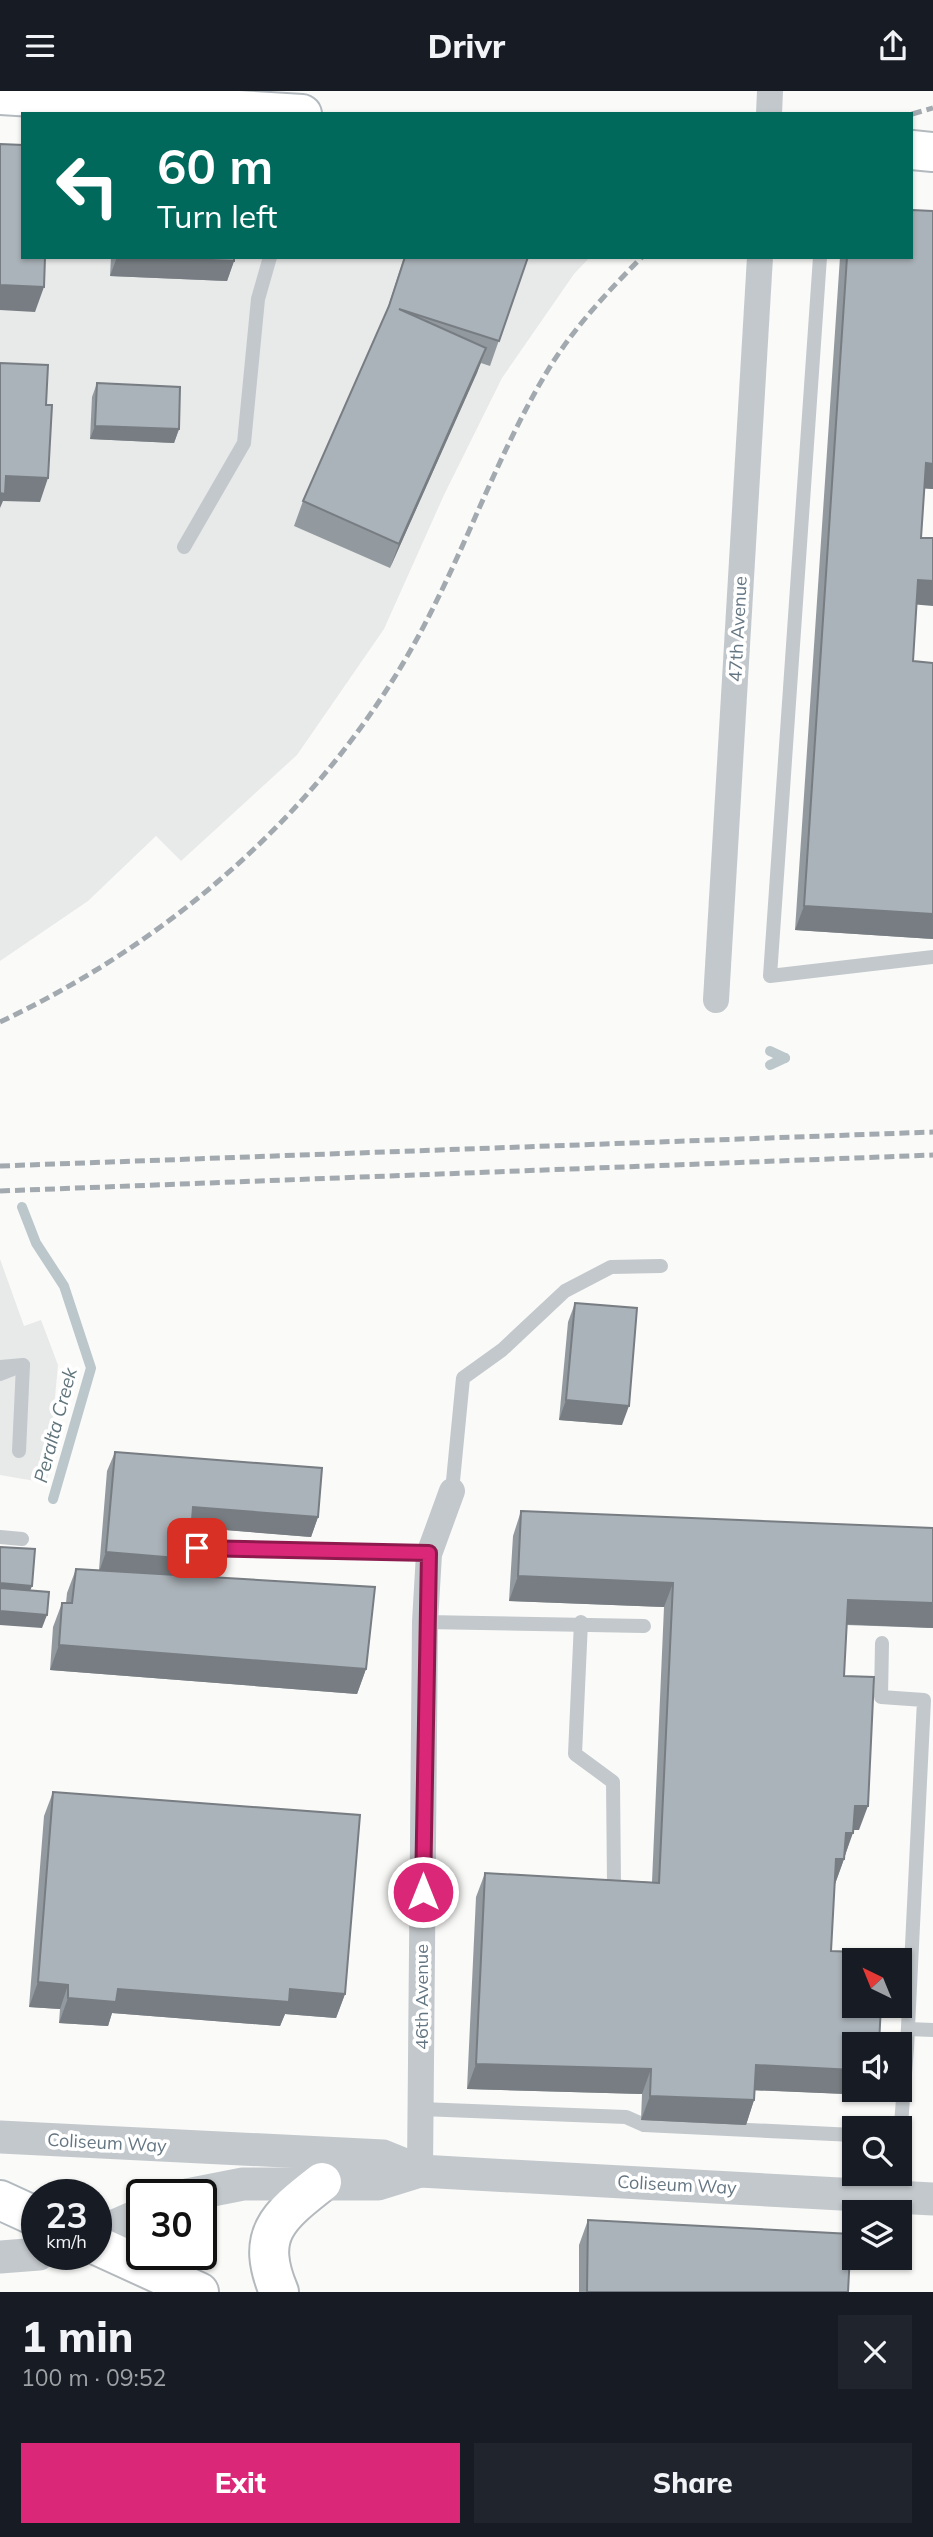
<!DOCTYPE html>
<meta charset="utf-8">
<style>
:root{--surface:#171b24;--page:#20242c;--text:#f1f3f6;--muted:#9ea1a6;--accent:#db2777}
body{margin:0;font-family:Mulish,sans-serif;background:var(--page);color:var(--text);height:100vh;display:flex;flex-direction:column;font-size:26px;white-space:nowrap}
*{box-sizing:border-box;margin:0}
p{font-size:23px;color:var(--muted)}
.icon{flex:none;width:38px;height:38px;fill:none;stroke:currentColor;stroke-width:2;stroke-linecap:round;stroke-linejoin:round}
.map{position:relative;height:2201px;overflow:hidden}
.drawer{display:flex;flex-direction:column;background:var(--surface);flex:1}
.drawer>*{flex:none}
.hud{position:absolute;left:21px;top:21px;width:892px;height:147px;border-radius:0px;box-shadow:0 2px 5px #0004;background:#00695c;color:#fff;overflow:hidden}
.needle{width:46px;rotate:317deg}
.tools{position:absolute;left:842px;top:1857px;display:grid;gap:14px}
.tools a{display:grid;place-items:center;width:70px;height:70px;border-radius:0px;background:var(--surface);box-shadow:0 2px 5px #0004;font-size:35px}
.speed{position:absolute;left:21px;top:2088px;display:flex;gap:14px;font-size:35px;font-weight:700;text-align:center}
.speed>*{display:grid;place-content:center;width:91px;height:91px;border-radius:50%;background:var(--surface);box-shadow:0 2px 5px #0004;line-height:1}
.speed small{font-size:18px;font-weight:400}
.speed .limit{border:4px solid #111;border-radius:10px;background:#fff;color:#111}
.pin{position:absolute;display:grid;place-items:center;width:60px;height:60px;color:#fff;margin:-30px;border-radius:14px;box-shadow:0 4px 10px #0006}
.me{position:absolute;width:77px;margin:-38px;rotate:0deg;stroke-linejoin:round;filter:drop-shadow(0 0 5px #0008)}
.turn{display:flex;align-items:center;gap:24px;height:147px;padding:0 21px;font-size:32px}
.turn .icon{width:91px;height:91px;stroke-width:2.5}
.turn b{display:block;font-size:49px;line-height:60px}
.round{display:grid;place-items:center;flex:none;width:74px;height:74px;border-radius:0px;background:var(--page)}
.head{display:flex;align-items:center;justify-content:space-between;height:119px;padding:0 21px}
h1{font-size:42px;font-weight:800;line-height:52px}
.button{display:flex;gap:14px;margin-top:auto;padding:14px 21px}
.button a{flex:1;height:80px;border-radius:0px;background:var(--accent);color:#fff;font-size:28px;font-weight:800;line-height:80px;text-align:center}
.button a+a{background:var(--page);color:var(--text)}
header{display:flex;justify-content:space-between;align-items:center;height:91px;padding:0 21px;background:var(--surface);font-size:32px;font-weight:800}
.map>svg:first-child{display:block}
.built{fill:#e8e9e9}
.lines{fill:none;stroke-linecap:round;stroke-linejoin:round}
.stream{stroke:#bbc7cb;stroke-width:10}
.secondary-casing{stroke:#b3babf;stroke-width:42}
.motorway-casing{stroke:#b4b9bd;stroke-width:42}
.service{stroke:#c3c8cc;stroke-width:14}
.minor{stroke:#c3c8cc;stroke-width:26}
.tertiary{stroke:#c3c8cc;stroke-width:33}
.secondary{stroke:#fff;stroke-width:38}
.motorway{stroke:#fff;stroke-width:38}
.rail{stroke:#a2aab0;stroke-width:5;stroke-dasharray:10 5;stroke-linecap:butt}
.wall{fill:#929a9f}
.shaded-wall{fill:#777d82}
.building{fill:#aab3b9;stroke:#777d82;stroke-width:2}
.route-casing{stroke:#8e194d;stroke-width:18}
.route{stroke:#db2777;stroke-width:12}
.labels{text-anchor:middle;stroke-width:7;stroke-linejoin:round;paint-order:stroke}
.street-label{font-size:18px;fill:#657683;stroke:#fff}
.water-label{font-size:19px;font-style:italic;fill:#60757c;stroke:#fff}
</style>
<header><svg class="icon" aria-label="menu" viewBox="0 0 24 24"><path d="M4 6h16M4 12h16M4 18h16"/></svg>Drivr<svg class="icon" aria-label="share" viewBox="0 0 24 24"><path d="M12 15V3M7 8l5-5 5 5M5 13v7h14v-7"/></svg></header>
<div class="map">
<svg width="933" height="2201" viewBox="0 0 933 2201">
<rect width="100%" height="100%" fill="#fafaf8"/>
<g class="built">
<path d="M0,76L23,166H590L574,183L502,287L444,404L384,538L297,664L181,770L156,745L88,810L0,870Z"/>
<path d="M0,1168L24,1235L41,1229L58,1274L47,1392L0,1384Z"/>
</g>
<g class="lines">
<g class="stream">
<path d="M770,960L785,967"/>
<path d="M770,974L785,967"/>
<path d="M22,1116L36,1152L64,1195L91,1277L53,1408"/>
</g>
<defs>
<g id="secondary">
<path d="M0,4L302,23"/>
<path d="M912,59L933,61"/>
<path d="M0,2109L37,2126"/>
</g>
<g id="motorway">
<path d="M96,2154L199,2201"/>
<path d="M279,2201C255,2144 277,2126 322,2091"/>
</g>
</defs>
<use href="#secondary" class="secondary-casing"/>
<use href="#motorway" class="motorway-casing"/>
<g class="service">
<path d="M820,166L770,885L933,866"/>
<path d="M184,456L244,352L258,208L270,166"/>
<path d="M0,1276L23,1274L0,1283"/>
<path d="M19,1360L23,1274"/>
<path d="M452,1400L463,1287L502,1259L565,1200L611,1176L661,1175"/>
<path d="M0,1446L22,1448"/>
<path d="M197,1456L429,1463"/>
<path d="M425,1531L644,1535"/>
<path d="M581,1531L575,1663L613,1691L614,1792L624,1804"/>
<path d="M882,1552L881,1606L924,1609L907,1957L900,2046"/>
<path d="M908,1938L933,1939"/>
<path d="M421,2018L626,2026L644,2034L854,2044"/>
</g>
<g class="minor">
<path d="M769,23L770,0"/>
<path d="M716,909L760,166"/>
<path d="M420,2080L425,1531L429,1463L452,1400"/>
</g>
<g class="tertiary">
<path d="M0,2046L383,2065L420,2080L933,2108"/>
<path d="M187,2104L243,2093H378L420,2080"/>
<path d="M96,2143L142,2123"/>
<path d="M0,2166L39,2163"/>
</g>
<use href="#secondary" class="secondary"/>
<use href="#motorway" class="motorway"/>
<g class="rail">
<path d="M912,23L933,17"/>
<path d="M0,931C182,845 339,704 430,523C470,445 500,360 545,284C570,241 607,201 642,166"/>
<path d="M0,1075L933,1041"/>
<path d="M0,1100L933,1064"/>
</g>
</g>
<g class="wall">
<path d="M933,120V398L924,397L913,570L933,572V848L795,839L840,166H912Z"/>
<path d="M111,166H234V170L227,190L110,185Z"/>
<path d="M404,166H528L490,275L481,272L390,477L294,435L303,410L386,222Z"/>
<path d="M97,292L179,338L174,352L90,348L92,306Z"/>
<path d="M575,1212L622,1334L559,1329L568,1231Z"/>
<path d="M115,1361L318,1426L311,1446L192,1436L183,1484L366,1578L357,1603L50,1579L53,1536L62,1512H66L67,1502L76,1478L99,1479L107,1380Z"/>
<path d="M521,1420L933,1537L846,1534L844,1585L859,1739H853L844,1768L835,1793H834L831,1860L869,2004L755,1999L754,2009L746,2034L641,2029L642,2003L467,1998L476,1806L485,1782L652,1791L664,1516L509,1510L513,1445Z"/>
<path d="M53,1701L345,1903L336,1927L285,1923L280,1935L112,1922L108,1935L59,1932L60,1918L29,1916L44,1725Z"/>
<path d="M588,2129L848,2201H579V2154Z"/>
</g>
<g class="shaded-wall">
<path d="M117,166H146L234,170L227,190L110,185Z"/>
<path d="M0,194L44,196L35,221L0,219Z"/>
<path d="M486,257L477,282L390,477L399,453Z"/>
<path d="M95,335L179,338L174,352L90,348Z"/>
<path d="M926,372L933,373V398L917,397Z"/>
<path d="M6,385L48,387L40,411L3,410L0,417V402Z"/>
<path d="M918,489L933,490V515L910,513Z"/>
<path d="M804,815L933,823V848L795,839Z"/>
<path d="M566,1309L629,1315L622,1334L559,1329Z"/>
<path d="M193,1416L318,1426L311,1446L186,1436Z"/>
<path d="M106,1461L189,1468L182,1487L99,1481Z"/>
<path d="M518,1485L673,1492L664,1516L509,1510Z"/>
<path d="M0,1492L32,1495L27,1508L0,1506Z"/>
<path d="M848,1509L933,1512V1537L839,1533Z"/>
<path d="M0,1520L47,1524L42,1537L0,1534Z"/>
<path d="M59,1554L366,1578L357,1603L50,1579Z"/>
<path d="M855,1715H868L859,1739H846Z"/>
<path d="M846,1742H853L844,1767Z"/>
<path d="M836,1768H844L835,1793L827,1792Z"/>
<path d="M38,1891L68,1894L60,1918L29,1916Z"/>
<path d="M118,1898H290L345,1903L336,1927L285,1923L280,1935L112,1922L108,1935L59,1932L68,1907Z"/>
<path d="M476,1973L651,1978L642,2003L467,1998Z"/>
<path d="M756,1974L854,1979V1998H871L869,2004L747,1999Z"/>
<path d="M650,2005L754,2009L746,2034L641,2029Z"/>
</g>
<g class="building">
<path d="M0,53L23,54V166H45L44,196L0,194Z"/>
<path d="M912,119L933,120V373L926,372L921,447H933V490L918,489L913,570L933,572V823L804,815L847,166H912Z"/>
<path d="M146,166H234V170Z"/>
<path d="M405,166H528L499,250L399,218L486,257L399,453L303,410L389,215Z"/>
<path d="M0,272L48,274L46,314H52L48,387L6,385L5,403L0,402Z"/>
<path d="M97,292L180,296L179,338L95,335Z"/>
<path d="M575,1212L637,1217L629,1315L566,1309Z"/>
<path d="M115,1361L322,1377L318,1426L193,1416L189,1468L106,1461Z"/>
<path d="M521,1420L933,1437V1512L848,1509L844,1585L874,1586L868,1715H855L853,1742H846L844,1768H836L831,1860L883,1862V1869H854V1914H881L879,1953H854V1979L756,1974L754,2009L650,2005L651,1978L476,1973L485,1782L659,1792L673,1492L518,1485Z"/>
<path d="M0,1456L35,1458L32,1495L0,1492Z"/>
<path d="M76,1478L375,1496L366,1578L59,1554L62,1512H72Z"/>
<path d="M0,1497L49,1501L47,1524L0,1520Z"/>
<path d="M53,1701L360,1724L345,1903L290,1898L289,1911L118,1898L116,1911L68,1907V1894L38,1891Z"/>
<path d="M588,2129L851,2143L848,2201H587Z"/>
</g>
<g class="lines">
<defs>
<path id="route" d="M197,1457L429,1462L423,1801"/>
</defs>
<use href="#route" class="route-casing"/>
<use href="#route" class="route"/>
</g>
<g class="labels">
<g class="street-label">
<text transform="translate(738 538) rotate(-87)" y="6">47th Avenue</text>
<text transform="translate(422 1906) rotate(-90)" y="6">46th Avenue</text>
<text transform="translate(107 2052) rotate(3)" y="6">Coliseum Way</text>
<text transform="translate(677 2094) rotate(3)" y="6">Coliseum Way</text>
</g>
<g class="water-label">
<text transform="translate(55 1334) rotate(-75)" y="7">Peralta Creek</text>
</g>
</g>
</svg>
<div class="tools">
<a><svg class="needle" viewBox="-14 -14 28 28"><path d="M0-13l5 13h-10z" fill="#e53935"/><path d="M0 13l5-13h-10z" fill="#9ea1a6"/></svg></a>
<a><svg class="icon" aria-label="sound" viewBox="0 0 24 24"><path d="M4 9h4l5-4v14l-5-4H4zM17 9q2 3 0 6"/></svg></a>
<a><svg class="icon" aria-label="search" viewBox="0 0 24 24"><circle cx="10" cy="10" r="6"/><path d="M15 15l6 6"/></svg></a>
<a><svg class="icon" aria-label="layers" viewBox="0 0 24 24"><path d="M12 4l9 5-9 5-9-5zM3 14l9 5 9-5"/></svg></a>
</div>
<div class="speed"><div>23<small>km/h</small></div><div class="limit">30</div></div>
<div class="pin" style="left:197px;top:1457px;background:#d93025"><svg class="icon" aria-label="arrive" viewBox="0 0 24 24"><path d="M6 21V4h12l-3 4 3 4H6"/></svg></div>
<svg class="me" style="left:423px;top:1801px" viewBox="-20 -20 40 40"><circle r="17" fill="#db2777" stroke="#fff" stroke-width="3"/><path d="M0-11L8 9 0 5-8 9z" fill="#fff"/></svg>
<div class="hud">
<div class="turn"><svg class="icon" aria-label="left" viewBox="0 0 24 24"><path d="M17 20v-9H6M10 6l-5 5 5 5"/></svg><div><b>60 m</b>Turn left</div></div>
</div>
</div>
<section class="drawer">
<div class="head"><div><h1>1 min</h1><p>100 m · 09:52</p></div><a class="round"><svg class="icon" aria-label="close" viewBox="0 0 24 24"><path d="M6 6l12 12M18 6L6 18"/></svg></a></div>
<div class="button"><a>Exit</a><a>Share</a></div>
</section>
